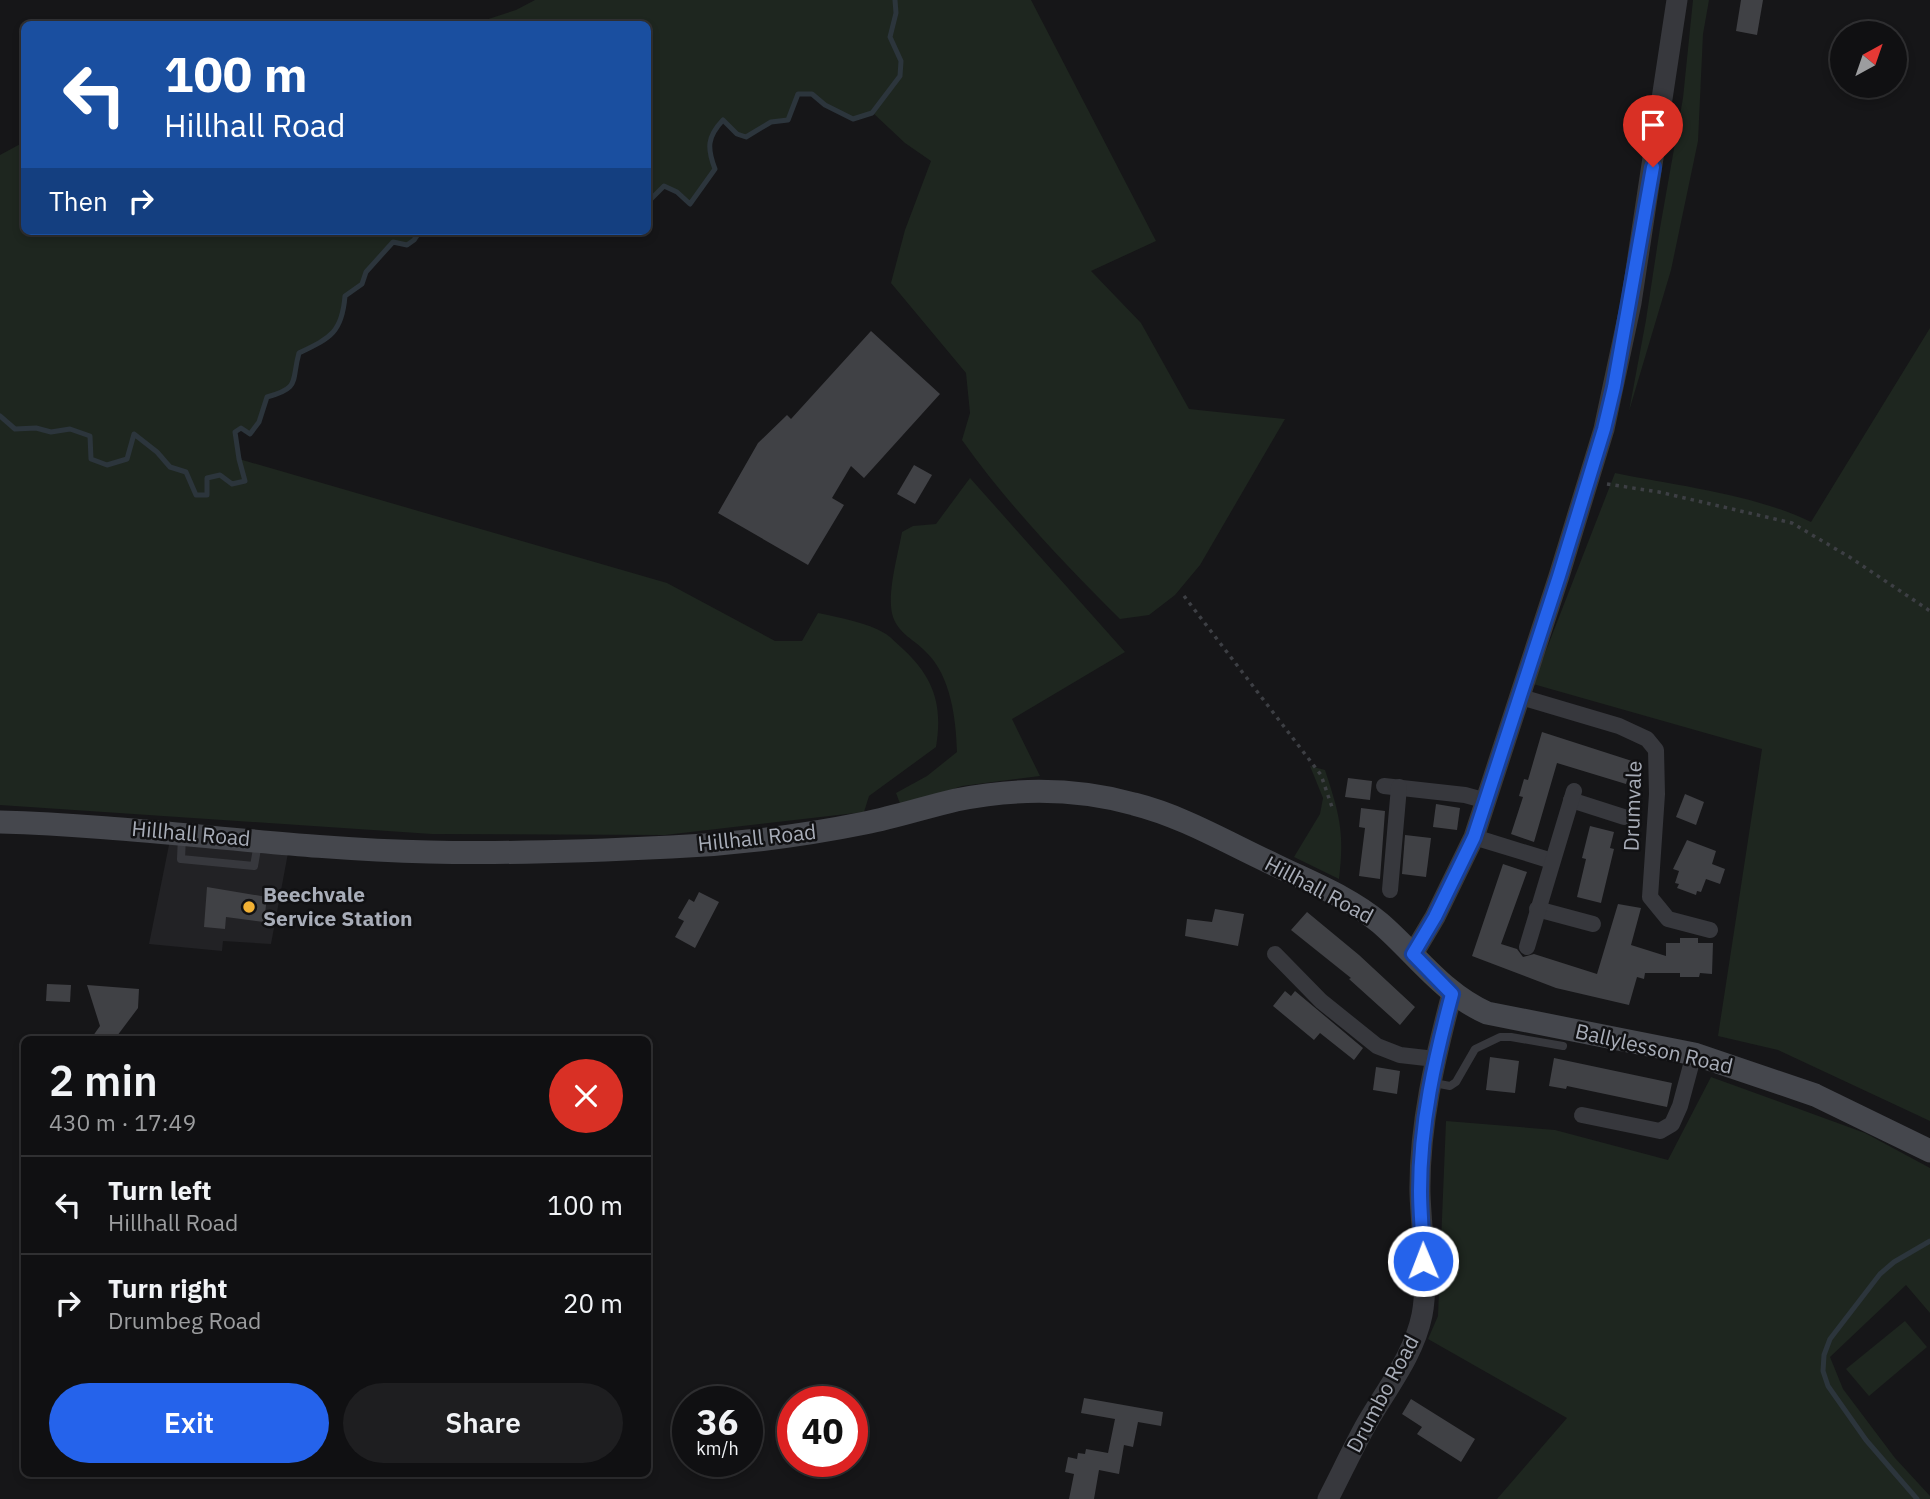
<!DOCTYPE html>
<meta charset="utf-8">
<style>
:root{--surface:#101012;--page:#1e1e20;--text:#f1f3f6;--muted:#9c9d9f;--line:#303032;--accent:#2563eb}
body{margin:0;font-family:"IBM Plex Sans",sans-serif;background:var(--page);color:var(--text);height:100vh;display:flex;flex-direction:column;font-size:26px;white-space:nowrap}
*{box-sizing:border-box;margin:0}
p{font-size:23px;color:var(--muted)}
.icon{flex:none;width:38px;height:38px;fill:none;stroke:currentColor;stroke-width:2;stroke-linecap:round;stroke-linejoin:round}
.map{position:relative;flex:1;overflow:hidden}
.sheet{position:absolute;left:21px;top:1036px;width:630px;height:441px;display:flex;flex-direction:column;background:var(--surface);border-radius:10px;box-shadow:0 4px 10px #0003,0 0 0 2px var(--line)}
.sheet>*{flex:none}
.hud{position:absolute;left:21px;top:21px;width:630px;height:214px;border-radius:10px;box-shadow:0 4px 10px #0003,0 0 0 2px var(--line);background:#1a4fa0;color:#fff;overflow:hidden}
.needle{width:46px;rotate:40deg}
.fabs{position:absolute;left:1830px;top:21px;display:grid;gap:14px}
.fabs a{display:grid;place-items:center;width:77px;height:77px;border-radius:50%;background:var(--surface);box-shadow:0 4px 10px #0003,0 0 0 2px var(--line);font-size:35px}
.speed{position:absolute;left:672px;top:1386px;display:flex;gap:14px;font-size:35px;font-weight:700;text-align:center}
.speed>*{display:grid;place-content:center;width:91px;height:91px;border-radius:50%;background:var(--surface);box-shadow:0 4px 10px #0003,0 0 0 2px var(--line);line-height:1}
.speed small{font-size:18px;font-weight:400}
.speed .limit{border:10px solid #d22;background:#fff;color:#111}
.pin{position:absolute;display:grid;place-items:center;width:60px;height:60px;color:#fff;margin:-72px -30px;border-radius:50% 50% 50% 0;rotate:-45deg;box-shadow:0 0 7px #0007}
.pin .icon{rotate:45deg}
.me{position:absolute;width:77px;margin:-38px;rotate:359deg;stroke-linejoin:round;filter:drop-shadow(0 0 5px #0008)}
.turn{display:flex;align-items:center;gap:24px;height:147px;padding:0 28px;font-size:32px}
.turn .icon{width:91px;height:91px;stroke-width:2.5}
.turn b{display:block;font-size:49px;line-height:60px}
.then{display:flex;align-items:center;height:66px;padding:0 28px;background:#0003;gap:14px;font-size:26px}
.round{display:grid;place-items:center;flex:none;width:74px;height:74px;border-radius:37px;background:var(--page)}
.headline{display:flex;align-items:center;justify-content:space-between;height:119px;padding:0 28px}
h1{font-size:42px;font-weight:600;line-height:52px}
.button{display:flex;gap:14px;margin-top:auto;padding:14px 28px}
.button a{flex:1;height:80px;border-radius:42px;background:var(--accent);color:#fff;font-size:28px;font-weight:600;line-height:80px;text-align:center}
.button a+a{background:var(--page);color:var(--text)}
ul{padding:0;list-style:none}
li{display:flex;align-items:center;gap:21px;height:98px;padding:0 28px;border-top:2px solid var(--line)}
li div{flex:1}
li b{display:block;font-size:26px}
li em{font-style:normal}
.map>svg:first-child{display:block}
.built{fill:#222225}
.green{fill:#1e261f}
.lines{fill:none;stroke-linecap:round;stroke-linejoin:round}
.stream{stroke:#2c353c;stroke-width:5}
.building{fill:#404145}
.path{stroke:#3d3f44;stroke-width:3.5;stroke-dasharray:3.5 5;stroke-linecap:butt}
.service{stroke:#37383d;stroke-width:8}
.minor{stroke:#37383d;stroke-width:16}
.tertiary{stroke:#37383d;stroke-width:21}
.secondary{stroke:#45474d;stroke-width:23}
.route-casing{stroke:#184099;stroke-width:18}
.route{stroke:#2563eb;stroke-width:12}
.poi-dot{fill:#f2b134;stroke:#111113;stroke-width:2.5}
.labels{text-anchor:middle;stroke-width:5;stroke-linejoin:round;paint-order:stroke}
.street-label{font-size:21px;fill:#a8adb8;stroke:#111113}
.poi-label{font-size:21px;font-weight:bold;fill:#a8adb8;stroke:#111113;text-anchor:start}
</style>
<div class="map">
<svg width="1930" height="1499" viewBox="0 0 1930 1499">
<rect width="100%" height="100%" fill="#161618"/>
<path class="built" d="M170,840L288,853L271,944L223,941L222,951L149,944Z"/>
<g class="green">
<path d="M535,0H1031L1156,241L1091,271L1141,323L1189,409L1285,419L1200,565L1175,595L1149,615L1120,619C1064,563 1008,505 962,440L970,413L966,373L891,283L905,230L931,161L905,143L873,113L853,119L825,105L812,94H798L788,120L771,122L746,137L737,134L722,120C707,137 707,148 715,169L690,204L677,192L664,186L648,202V24H473L516,10Z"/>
<path d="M1693,0H1709L1703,34L1698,141L1671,270L1629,411L1646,320L1660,228L1683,98Z"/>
<path d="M24,142V231H420L414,240L407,245L393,243L366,272L362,284L345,296C342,333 330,338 299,353C291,381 302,388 267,397L259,422L250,434L241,428L235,432L239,459L667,583L775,641H802L818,613C841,618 866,622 886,634C892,638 897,644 903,649C934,678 943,705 936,747L869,796L864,812L665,835L432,834L0,805V155Z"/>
<path d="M1930,328V1121L1778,1050L1718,1036L1762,749L1533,684L1615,473C1678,486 1753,494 1811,522Z"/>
<path d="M970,478L1125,652L1012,719L1040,776L962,786L901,806L896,793L927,776L957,752C956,719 951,676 926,652C915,640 899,634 893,617C886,596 898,555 902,532L913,526L936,524Z"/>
<path d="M1310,766L1325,770C1339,813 1345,832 1339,879L1294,857L1320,814L1323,798Z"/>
<path d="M1711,1077L1865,1133L1930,1168V1313L1906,1285L1830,1357L1843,1389L1895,1458L1930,1496V1499H1497L1567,1418L1428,1339L1438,1316L1446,1121L1555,1130L1668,1160Z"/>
<path d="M1905,1321L1927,1347L1869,1396L1846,1369Z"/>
</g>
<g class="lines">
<g class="stream">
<path d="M648,202L664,186L677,192L690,204L715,169C707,148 707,137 723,120L737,134L746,137L771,122L788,120L798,94H812L825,105L853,119L872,113L900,76L901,61L890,37L896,13L895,0"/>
<path d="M0,416L15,429L36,428L51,432L70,429L90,436L91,459L107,465L127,459L134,434L157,452L170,467L186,472L196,495H207V478L220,475L232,484L245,481L239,459L235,432L241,428L250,434L259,422L267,397C301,388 291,381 299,353C330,338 342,333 345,296L362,284L366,272L393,242L407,245L414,240L420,231"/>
<path d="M1917,1499L1866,1440L1828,1386L1823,1371L1824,1355L1830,1339L1880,1274L1894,1262L1930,1241"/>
</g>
</g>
<g class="building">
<path d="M1741,0H1763L1757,35L1736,31Z"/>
<path d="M871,331L940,394L864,478L851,466L832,498L844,505L808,565L718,513L758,443L787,415L791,419Z"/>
<path d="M914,465L932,475L915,504L897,494Z"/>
<path d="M1542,732L1632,761L1626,784L1557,763L1534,842L1511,834L1523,797L1519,796L1524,779L1528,780Z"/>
<path d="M1348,778L1372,781L1370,800L1345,797Z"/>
<path d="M1685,794L1704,802L1696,825L1676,817Z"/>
<path d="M1436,804L1460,808L1457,830L1433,827Z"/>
<path d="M1361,808L1385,811L1380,879L1359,876L1365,828L1359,827Z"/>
<path d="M1590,826L1614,832L1610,848L1614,849L1601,903L1577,897L1586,859L1582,858Z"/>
<path d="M1405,835L1431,838L1426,877L1402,874Z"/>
<path d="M1687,840L1716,851L1712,864L1725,869L1720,884L1706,879L1701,892L1697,891L1696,895L1677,888L1679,884L1675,883L1679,871L1673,869Z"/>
<path d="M1503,864L1527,872L1501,944L1517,949L1523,957L1534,954L1597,974L1618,904L1641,908L1631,945L1666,956V943H1680V938H1698V943H1713L1712,974L1700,973L1699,977H1680V973H1645L1644,979L1637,977L1629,1005L1556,988L1472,956Z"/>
<path d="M207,887L267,897L264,922L226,917L225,929L204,927Z"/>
<path d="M699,892L719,902L695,948L675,937L684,921L678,918L689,899L694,902Z"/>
<path d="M1215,909L1244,914L1238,946L1185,936L1187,919L1212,922Z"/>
<path d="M1307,912L1359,955L1415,1007L1400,1025L1349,979L1351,978L1291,930Z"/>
<path d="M47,984L71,985L70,1002L46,1001Z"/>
<path d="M87,985L139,989L138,1008L114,1040H90L100,1026Z"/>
<path d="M1285,991L1291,996L1295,991L1363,1048L1354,1060L1320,1033L1314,1040L1273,1006Z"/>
<path d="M1490,1057L1519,1061L1515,1093L1486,1090Z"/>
<path d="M1554,1058L1672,1083L1667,1107L1567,1086L1566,1089L1549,1086Z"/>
<path d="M1376,1067L1400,1071L1397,1094L1373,1090Z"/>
<path d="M1084,1398L1163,1412L1161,1426L1138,1422L1133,1447L1124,1445L1119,1474L1099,1470L1094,1499H1069L1074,1474L1065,1472L1068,1457L1077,1459L1078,1453L1085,1454L1086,1449L1108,1453L1115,1419L1081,1413Z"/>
<path d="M1411,1399L1475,1439L1461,1462L1417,1434L1422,1427L1402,1414Z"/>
</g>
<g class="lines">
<g class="path">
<path d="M1607,484L1659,492L1792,523L1851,558L1930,611"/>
<path d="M1184,596L1321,775L1333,810"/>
</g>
<g class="service">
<path d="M182,836L181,859L254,866L258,843"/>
<path d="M1434,1083L1450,1086L1456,1082L1475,1049L1500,1037H1511L1563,1046"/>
</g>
<g class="minor">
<path d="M1521,697L1619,726L1647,739L1656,750L1657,794L1650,897L1668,919L1710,930"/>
<path d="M1384,786L1465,795L1487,801"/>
<path d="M1571,800L1624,817"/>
<path d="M1474,837L1552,861"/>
<path d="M1390,890L1399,787"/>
<path d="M1537,909L1593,924"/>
<path d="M1527,947L1574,791"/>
<path d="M1275,954L1321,1001L1377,1046L1400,1055L1435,1059"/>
<path d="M1582,1115L1660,1131L1672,1124L1680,1106L1694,1054"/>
</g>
<g class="tertiary">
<path d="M1413,954L1435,917L1474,837L1559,576L1604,429L1631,303L1677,0"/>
<path d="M1328,1499C1341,1474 1353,1448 1367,1423C1387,1388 1414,1355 1422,1315C1429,1279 1421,1230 1420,1193C1419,1126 1435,1058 1452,994"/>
</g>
<path class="secondary" d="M0,822C143,826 286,849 429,852C510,854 591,851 671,847C737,844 801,836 865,823C896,817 926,807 956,800C1015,788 1076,788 1134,804C1182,816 1226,842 1271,863C1307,881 1348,896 1380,923C1416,954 1442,993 1487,1013L1694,1054L1815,1095L1930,1151"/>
</g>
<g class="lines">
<defs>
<path id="route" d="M1423,1261C1423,1238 1420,1214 1420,1191C1420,1124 1435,1058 1452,994L1413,954L1435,917L1474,837L1559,576L1604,429L1614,387L1653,167"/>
</defs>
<use href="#route" class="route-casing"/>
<use href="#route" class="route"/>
</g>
<circle class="poi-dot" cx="249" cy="907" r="7"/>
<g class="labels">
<g class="street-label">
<text transform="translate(1633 806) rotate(-88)" y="7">Drumvale</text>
<text transform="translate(191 834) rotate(5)" y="7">Hillhall Road</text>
<text transform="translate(757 838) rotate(-6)" y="7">Hillhall Road</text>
<text transform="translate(1319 890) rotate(28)" y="7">Hillhall Road</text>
<text transform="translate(1654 1049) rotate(13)" y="7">Ballylesson Road</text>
<text transform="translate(1383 1394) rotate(-62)" y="7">Drumbo Road</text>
</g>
<g class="poi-label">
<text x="263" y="902">Beechvale<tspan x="263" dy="24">Service Station</tspan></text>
</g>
</g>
</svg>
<div class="fabs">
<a><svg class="needle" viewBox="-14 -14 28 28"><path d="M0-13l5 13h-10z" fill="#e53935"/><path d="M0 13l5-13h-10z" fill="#9c9d9f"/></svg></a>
</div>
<div class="speed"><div>36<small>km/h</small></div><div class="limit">40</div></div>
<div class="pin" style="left:1653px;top:167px;background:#d93025"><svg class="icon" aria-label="arrive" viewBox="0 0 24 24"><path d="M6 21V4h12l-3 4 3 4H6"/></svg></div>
<svg class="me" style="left:1423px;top:1261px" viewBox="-20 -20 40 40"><circle r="17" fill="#2563eb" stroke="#fff" stroke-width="3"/><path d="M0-11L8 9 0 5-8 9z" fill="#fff"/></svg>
<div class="hud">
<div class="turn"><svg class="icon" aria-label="left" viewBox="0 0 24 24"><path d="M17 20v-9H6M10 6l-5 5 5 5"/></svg><div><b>100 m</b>Hillhall Road</div></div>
<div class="then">Then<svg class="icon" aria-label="right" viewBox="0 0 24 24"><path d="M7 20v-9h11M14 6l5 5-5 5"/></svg></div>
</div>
<section class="sheet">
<div class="headline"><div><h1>2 min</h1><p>430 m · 17:49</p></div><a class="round" style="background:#d93025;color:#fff"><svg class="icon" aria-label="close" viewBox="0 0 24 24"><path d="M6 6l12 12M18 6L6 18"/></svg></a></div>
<ul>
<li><svg class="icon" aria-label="left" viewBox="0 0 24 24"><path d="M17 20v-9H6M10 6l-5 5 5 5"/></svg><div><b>Turn left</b><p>Hillhall Road</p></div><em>100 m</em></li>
<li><svg class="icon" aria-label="right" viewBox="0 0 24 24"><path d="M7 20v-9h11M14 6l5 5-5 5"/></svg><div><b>Turn right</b><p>Drumbeg Road</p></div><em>20 m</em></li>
</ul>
<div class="button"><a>Exit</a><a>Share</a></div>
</section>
</div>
